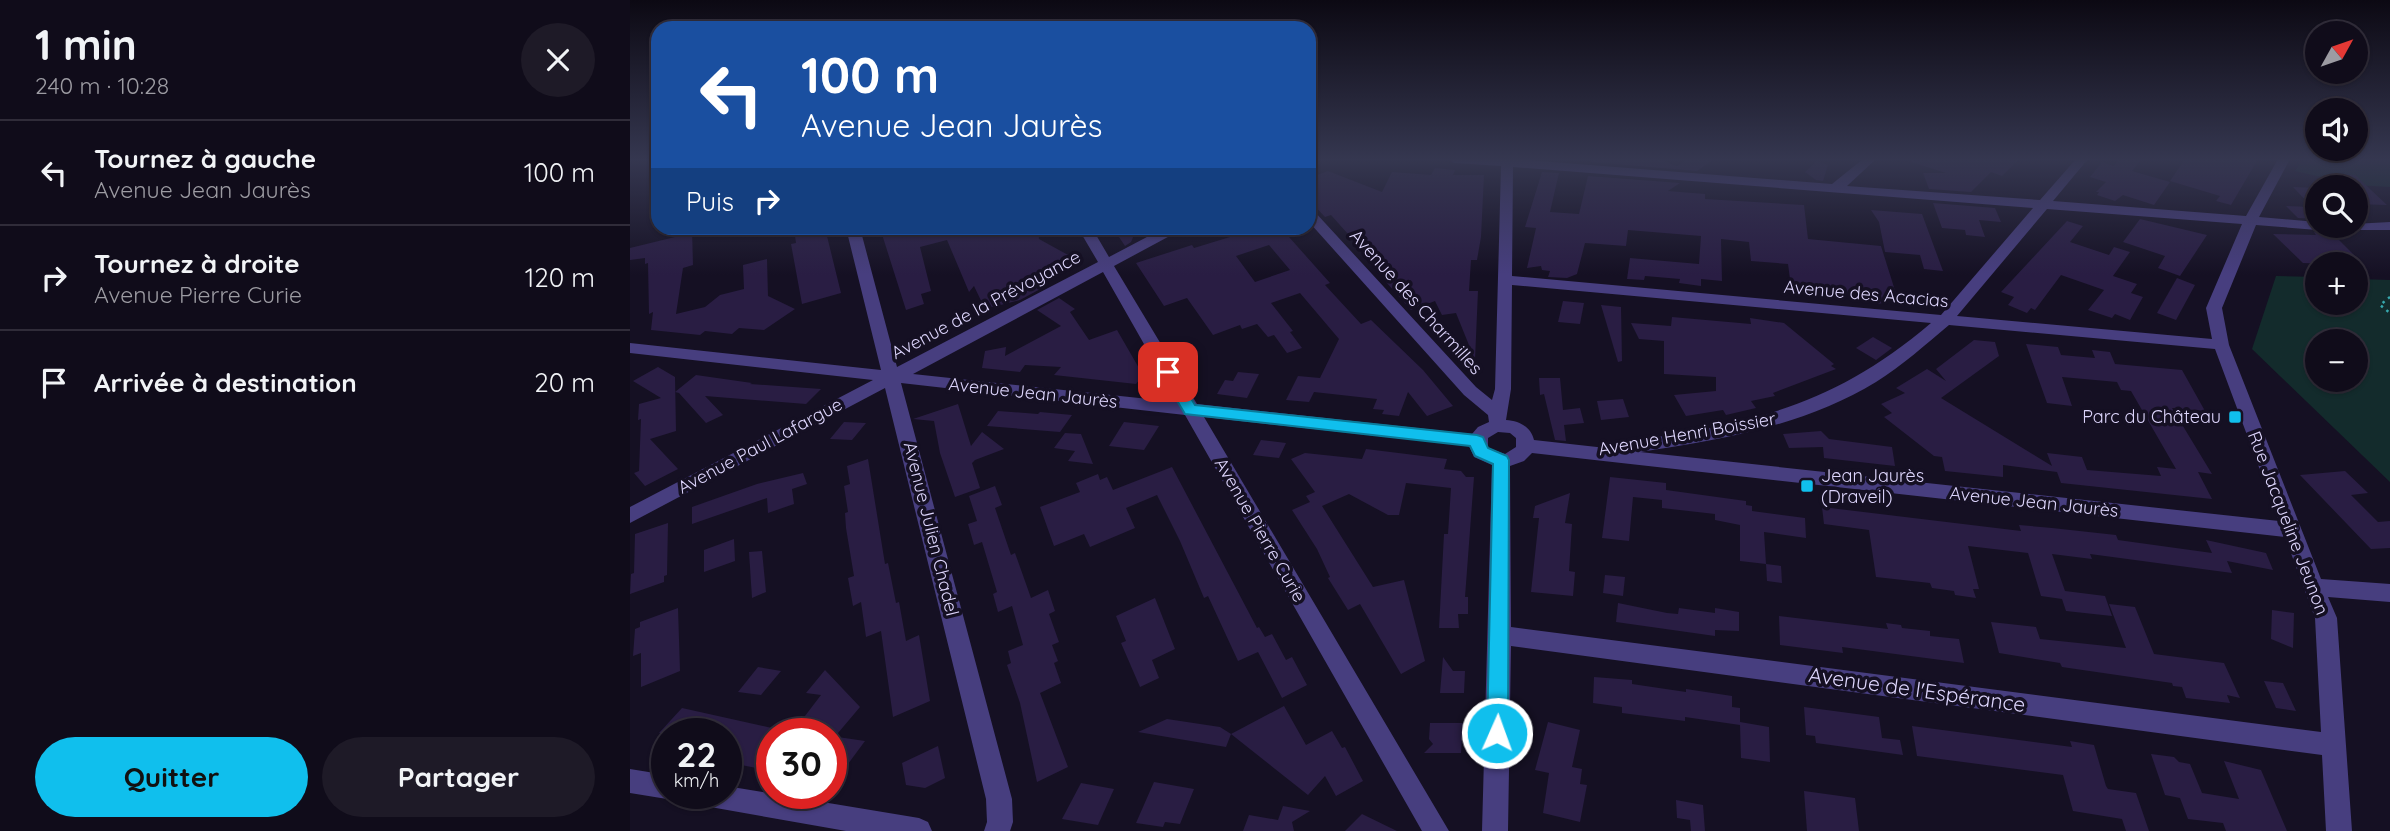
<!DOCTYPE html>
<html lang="fr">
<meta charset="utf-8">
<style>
:root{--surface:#100c1a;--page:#1e1a27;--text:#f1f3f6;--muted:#9c9ba2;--line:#302c39;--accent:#10bfed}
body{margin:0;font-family:Quicksand,sans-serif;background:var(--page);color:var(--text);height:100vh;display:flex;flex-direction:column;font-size:26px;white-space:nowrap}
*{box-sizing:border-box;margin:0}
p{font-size:23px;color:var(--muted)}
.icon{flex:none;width:38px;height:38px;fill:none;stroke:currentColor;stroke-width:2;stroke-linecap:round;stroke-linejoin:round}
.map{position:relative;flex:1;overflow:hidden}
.sheet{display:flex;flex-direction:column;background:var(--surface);width:630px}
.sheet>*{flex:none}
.top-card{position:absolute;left:21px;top:21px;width:665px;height:214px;border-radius:21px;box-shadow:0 2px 5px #0004,0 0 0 2px var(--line);background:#1a4fa0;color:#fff;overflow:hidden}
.needle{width:46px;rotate:50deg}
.tools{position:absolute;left:1675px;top:21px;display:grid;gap:14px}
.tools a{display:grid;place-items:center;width:63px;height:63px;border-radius:50%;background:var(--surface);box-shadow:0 2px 5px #0004,0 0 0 2px var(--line);font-size:35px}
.speed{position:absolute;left:21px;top:718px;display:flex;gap:14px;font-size:35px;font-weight:700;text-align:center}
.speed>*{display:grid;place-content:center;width:91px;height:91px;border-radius:50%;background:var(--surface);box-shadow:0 2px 5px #0004,0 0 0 2px var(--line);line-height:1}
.speed small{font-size:18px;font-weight:400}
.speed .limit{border:10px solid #d22;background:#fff;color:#111}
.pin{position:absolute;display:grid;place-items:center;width:60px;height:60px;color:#fff;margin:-30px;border-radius:14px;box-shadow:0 4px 10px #0006}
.me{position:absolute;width:77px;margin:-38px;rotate:2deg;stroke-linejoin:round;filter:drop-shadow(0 0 5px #0008)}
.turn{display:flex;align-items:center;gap:24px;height:147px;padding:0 35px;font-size:32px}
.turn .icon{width:91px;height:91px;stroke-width:2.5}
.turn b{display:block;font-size:49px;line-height:60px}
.then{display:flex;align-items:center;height:66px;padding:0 35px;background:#0003;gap:14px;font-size:26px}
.round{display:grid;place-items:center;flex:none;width:74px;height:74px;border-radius:37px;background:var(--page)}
.headline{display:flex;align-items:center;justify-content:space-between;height:119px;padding:0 35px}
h1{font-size:42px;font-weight:800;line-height:52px}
.primary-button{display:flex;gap:14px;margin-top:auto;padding:14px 35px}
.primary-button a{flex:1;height:80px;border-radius:42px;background:var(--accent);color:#111;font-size:28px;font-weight:800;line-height:80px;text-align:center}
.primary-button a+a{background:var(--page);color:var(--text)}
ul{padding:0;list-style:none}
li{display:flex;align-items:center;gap:21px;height:105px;padding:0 35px;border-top:2px solid var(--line)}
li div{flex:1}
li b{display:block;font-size:26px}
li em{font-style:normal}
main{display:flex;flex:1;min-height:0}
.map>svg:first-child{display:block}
.green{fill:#132b2c;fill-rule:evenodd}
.building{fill:#291d43;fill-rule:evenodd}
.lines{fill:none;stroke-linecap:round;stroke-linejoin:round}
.path{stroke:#37a8ae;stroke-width:2.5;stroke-dasharray:2.5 4.5;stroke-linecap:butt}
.minor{fill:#473e7f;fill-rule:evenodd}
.route{fill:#10bfed;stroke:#0a7c9a;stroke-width:2}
.poi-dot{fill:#10bfed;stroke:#151023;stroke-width:2.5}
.labels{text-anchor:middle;stroke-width:7;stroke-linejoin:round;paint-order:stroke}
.street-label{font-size:18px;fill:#ddd5fc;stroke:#151023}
.poi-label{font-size:18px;fill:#ddd5fc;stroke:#151023;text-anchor:end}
.near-street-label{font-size:21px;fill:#ddd5fc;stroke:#151023}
</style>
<main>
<section class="sheet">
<div class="headline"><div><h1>1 min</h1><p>240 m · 10:28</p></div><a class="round"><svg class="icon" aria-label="close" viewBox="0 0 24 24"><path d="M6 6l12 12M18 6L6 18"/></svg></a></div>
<ul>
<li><svg class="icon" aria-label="left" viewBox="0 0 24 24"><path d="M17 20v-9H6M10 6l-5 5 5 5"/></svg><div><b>Tournez à gauche</b><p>Avenue Jean Jaurès</p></div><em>100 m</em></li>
<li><svg class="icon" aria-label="right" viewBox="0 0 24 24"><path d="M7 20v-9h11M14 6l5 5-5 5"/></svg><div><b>Tournez à droite</b><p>Avenue Pierre Curie</p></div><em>120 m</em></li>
<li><svg class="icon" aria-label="arrive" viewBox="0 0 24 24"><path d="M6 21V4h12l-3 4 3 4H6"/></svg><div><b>Arrivée à destination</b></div><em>20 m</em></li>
</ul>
<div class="primary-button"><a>Quitter</a><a>Partager</a></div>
</section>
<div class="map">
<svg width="1760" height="831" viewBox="0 0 1760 831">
<rect width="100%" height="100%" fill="#151023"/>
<g class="green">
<path d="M1673,159H1760V187L1725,185L1665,171Z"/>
<path d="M1646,276L1687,277V303H1726V279L1760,280V482L1622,349ZM1687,341H1726V380H1687Z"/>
</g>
<g class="building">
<path d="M962,159H1028L1047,166L1058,159H1084L1067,171L961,162Z"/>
<path d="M1281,159H1389L1372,176L1361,172L1341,192L1299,189L1293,173H1316L1281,162Z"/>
<path d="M1489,159H1512L1502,171L1540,182L1524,205L1493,195L1485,201L1467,195L1469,192H1466L1476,182L1460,177L1472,162L1484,166Z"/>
<path d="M1555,159H1628L1601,205L1586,201L1590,196L1540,181Z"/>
<path d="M1187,161L1198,165L1193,181L1186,180L1175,172Z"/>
<path d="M805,168L825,170L823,175H854L851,237L847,260H841L839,291H848L845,360L826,313L812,315L805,301L781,310L756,282L760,281L720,233L718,234L701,215L695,217L679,200V178L698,171L752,192L762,172L801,175Z"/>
<path d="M912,172L929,173L920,212L949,214L958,176L1050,183L1038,191L1075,194V199L1174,205L1178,239L1251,246L1268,300L1248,304L1244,301L1231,300L1230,296L1178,291L1179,295L1162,294L1158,264L1121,261L1119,242L1091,239L1092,281L1071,279V286L1049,283L1050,279L1015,276L1014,280L997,279L1000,258L1069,264L1071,236L998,230L996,246L955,243L947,274L937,278L918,277L920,271L912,270L911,266L897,268L906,228L895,227Z"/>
<path d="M1700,174L1725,175L1757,205L1726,204V187H1715Z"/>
<path d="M1663,187L1687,188V219L1668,218L1656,206L1682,207Z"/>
<path d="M1303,203L1365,208L1371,222L1349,220L1355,237L1336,235L1335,230L1312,228Z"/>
<path d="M1241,210L1292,214L1313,271L1294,269L1290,255L1255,252L1249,222Z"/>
<path d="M1510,219L1577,235L1550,276L1528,268L1535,256L1493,242Z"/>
<path d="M1437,221L1453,226L1440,242L1479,255L1484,247L1500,252L1483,276L1507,284L1501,293L1513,297L1500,320L1485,314L1482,318L1458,310L1474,290L1431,275L1405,310L1401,308L1397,313L1378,305L1384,297L1371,292Z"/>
<path d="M44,228H62L63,265L53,268L46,314L75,307L90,295L114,289L113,265L137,259L138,296L165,309L134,330L109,328L102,334L75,331L70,335L21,330L23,312L19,314L18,263L15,264V258L0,260V248L45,237Z"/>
<path d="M172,228H195L211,293L172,304L161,244L166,243L164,229Z"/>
<path d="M250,228H408L409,239L449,261L399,287H414L390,300L355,309L344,286L339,292L317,240L290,247L301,291L291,294L294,304L276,310Z"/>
<path d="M483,228H507L501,242L495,246Z"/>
<path d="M592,228H651L700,283L695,285L731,324L741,320L793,370L823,406L797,416L778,392L769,416L752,414L754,410L743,409L747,399L684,392L679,402L656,400L668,376L690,378L709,339L670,293L641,303L663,331L660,332L672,348L657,353L644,335L638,337L627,324L612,329L610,325L583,335L557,298L534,306L506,263L562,245L564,248L600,237ZM639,245L660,270L625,282L606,256Z"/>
<path d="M1684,232L1705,236L1728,259L1698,258L1704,264L1673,263L1643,234L1686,235Z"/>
<path d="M1547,278L1565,285L1546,320L1527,313Z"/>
<path d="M429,298L445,309L440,312L459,340L487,330L513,375L506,384L424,375L431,367L395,365L390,372L352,368L355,351L376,347L375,356L431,326L407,310Z"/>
<path d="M933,301L954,303L950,324L928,322Z"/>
<path d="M971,305L991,307L992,361L988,362Z"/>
<path d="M1042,317L1121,324L1120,318L1154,323L1204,364L1201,366L1206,369L1143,393L1145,396L1121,401L1126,408L1096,415L1093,410L1056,416L1044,395L1086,391V377L1034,374V341L1009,339L1001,323L1041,326Z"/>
<path d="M1243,337L1262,348L1246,360L1226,348Z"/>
<path d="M1344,340L1365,342L1369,356L1311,398L1422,466L1417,453L1452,457L1457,470L1531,476L1527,467L1546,469L1501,391L1491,390L1487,382L1432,377L1442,406L1417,403L1396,344L1428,347L1431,355L1465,358L1462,350L1480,352L1485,364L1552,370L1575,411L1542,408L1582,474L1568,472L1582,499L1431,483L1427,472L1373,465V477L1315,471L1312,457L1304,456L1254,417L1262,413L1251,404L1275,393L1266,388L1297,369L1316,381L1306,369Z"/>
<path d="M28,367L45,377L46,431L20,439L48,469L15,486L4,473L9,471L11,419L8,420L9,404L31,398L3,381Z"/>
<path d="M608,372L629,374L617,398L587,394L595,380L603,381Z"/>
<path d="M66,375L122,383L120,384L191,389L176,404L75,396L93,415L76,423L49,393L45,392Z"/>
<path d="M909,378H930L933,410L950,408L954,423L934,425L936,441L925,440L914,394L910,395Z"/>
<path d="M993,399L999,417L971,420L967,401Z"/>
<path d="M328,404L341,446L352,432L374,449L345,460L342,463L350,488L325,497L310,453L304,421L283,419Z"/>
<path d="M368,411L408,414L410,412L442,415L430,432L357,426Z"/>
<path d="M214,422L236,423L222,440L200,439Z"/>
<path d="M494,422L529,426L514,450L479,446Z"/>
<path d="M1191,431L1199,439L1262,447L1265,466L1194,458L1193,447L1159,448L1153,434Z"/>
<path d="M435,433L451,434L463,464L438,461L445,451L424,448Z"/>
<path d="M631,440L656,443L649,458L623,455Z"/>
<path d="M736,449L817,459L814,469L831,471L836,477H844L835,597H838V614H828L829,628H809L814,534H818L821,488L776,483L769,515H758L719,494L692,506L743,587L774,580L795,661L771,674L730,604L718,610L698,578L700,577L687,549L662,510L680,502L676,496L685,492L661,459L675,453L732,459Z"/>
<path d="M238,459L255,564L258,563L266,603L269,602L276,641L289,635L300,701L263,717L251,631L236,637L231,602L223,606L218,578L224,576L216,528L215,513L218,512L214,486L220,484L217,466Z"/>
<path d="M542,467L627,628L629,627L635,637L642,634L656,660L662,657L677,685L652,698L628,652L608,661L578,596L574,598L550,541L527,495L496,508L505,528L460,547L454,534L424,546L410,507L450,492L446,483L468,474L470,480L477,477L483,490Z"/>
<path d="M1715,471L1738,493L1721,495L1748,522L1760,521V548L1741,549L1670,475Z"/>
<path d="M173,473L177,484L162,489L164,504L138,513L137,498L62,524V507L127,484Z"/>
<path d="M980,477L1036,483V490L1116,501V505L1122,506V511L1175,518L1176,538L1134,532L1136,564L1110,561V525L1085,520V514L1032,508V500L1003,497L999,541L972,538Z"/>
<path d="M365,486L372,505L365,508L381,555L385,553L401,598L418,590L425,611L419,614L429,642L422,645L428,661L424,663L431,683L410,693L438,767L407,782L390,703L377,665L381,663L378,651L393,645L382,606L368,612L363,594L367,592L352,542L344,545L338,524L347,521L339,496Z"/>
<path d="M940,493L935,523L942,524L939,571L945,572L943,596L901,592L909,518H903L905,506Z"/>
<path d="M1192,507L1391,531L1389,525L1422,528L1486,535L1488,540L1582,553L1576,540L1636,553L1643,570L1597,561L1602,573L1460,554L1462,559L1422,554L1435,591L1475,596L1482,616L1436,611L1432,599L1411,596L1398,553L1338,546L1349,589H1343L1346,598L1325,595L1324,591L1302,588L1300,583L1246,577L1239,530L1194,524Z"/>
<path d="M38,523L37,575L34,576V582L0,594L1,574L4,573L5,534Z"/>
<path d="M104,539L105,561L74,572V550Z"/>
<path d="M132,551L136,592L122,598L119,552Z"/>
<path d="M1136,564L1151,566L1152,583L1137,581Z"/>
<path d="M975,575L995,577L993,596L973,593Z"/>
<path d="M525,598L545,649L522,660L529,678L510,687L491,643L496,641L486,616Z"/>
<path d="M988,603L1037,613L1048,614L1049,608L1085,613V608L1109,612V631L1085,630V636L986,622Z"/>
<path d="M1479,604L1505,607L1524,654L1594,663L1610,698L1597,695L1600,703L1556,698L1552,687L1543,686L1542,683L1432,667L1430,663L1369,653L1361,622L1406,627L1410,639L1496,648Z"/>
<path d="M48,608L50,671L11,687V653L3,656L5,629L10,627V622Z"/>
<path d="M1642,610L1664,613L1663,648L1641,639Z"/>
<path d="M1149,616L1258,629L1256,623L1271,625L1272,628L1300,631V636L1329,639L1334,663L1212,647L1213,653L1150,645Z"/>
<path d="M813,657L823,671H835L834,693H810Z"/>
<path d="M128,667L151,671L131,695L108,692Z"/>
<path d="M195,670L230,707L208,733H162L191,695L176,693Z"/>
<path d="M964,677L1002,680V684L1056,692V689L1102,696V707L1110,708V722L1139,727L1140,762L1111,758L1110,725L1055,717V721L992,713V707L963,703Z"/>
<path d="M1634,681L1653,683L1666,711L1646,708Z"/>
<path d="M654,706L676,745L702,731L712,748L715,747L733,781L706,796L695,776L678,795L601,734Z"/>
<path d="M1174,707L1249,717L1252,738L1270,740L1273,755L1186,743L1185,736L1176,735Z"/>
<path d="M52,708L142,728V771L96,762V733H29Z"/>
<path d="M537,719L590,727L601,734L596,747L508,732Z"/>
<path d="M918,722L950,730L942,767L952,769L950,784L957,785L950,822L913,813L919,773L905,770Z"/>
<path d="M800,723H833L831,753H794L803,744L799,739Z"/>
<path d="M1282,726L1442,747L1440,741L1464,745L1476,786L1478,789L1506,793L1519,831H1496L1492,819L1443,811L1433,775L1287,756Z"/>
<path d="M201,736L235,741L215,768L201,766Z"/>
<path d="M308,746L315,778L295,788L276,785L272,763Z"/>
<path d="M1521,754L1544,757L1549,762L1560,764L1572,793L1609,799L1594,761L1631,770L1657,831H1596L1593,823L1558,819L1550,798L1535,795Z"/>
<path d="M524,782L564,789L550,824L535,822L533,827L506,823Z"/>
<path d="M451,783L484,789L468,825L432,819Z"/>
<path d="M1174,791L1225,798L1229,831H1177Z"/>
<path d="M1046,800L1073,805L1075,831H1061L1060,820L1047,818Z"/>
<path d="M653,806L680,811L662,822L664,831H613L619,815L648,820Z"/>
<path d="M732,814L767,831H715Z"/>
</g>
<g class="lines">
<path class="path" d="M1760,297L1750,305L1760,313"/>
<g class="minor">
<path d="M818,159H883L1202,184L1233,159H1246L1217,186L1410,200L1446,159H1458L1423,201L1616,216L1648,159H1660L1629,217L1687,222V226L1760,222V230H1687L1626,225L1592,308L1599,345L1691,579L1760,584V602L1698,597L1707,618L1722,831H1696L1692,755L881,646L878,831H852L862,465L844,457L839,446L574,417L819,831H792L555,415L271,383L382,799L383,822L380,831H354L357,822L356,799L255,388L0,523V507L243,380L0,353V343L251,370L216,228H230L267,367L468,262L448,228H462L479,257L534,228H551L549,231L484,266L567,404L842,434L848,427L859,422L858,415L834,395L679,222V210L684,211L846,387L862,400L865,389L871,166L824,163ZM883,167L1403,208L1311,315L882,276ZM1417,209L1612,224L1576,308L1582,339L1327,316ZM473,272L547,402L283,374ZM882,285L1301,323C1199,410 1114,425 985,443L976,448L904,440C901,427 890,421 876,420L881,389ZM1319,325L1585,349L1649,521L1010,452C1091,440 1176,425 1246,382C1273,365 1295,345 1319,325ZM868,432L880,433L886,438V447L875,454L858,448V438ZM902,453L1655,537L1685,618L1691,732L881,627L880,466L894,461Z"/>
<path d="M0,769L37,775V793H47L46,795L37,799L0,793Z"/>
<path d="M96,786L289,818L298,822L302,831H216L69,805L60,802L57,793H96Z"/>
</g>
</g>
<linearGradient id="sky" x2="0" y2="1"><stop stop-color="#0c0913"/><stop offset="0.58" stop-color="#353750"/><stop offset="1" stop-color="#353750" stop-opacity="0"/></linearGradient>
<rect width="1760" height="275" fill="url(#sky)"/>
<path class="route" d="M538,367L543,368L565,405L847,435L853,437L858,448L877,456L879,460L878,733L875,740L867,743L860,740L857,733L863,464L845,456L840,446L555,414L530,372Z"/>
<g class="poi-dot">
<rect x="1598" y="410" width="14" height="14" rx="3.5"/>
<rect x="1170" y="479" width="14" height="14" rx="3.5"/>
</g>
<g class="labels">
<g class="street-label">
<text transform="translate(1236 294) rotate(5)" y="6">Avenue des Acacias</text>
<text transform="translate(786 302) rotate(48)" y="6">Avenue des Charmilles</text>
<text transform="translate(356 305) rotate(-28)" y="6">Avenue de la Prévoyance</text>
<text transform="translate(403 393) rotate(6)" y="6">Avenue Jean Jaurès</text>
<text transform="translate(1057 434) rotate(-10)" y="6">Avenue Henri Boissier</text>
<text transform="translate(130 446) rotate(-28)" y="6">Avenue Paul Lafargue</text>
<text transform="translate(1404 502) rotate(6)" y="6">Avenue Jean Jaurès</text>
<text transform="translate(1658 523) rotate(69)" y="6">Rue Jacqueline Jeunon</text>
<text transform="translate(301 529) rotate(76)" y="6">Avenue Julien Chadel</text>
<text transform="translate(630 530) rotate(60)" y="6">Avenue Pierre Curie</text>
</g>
<g class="poi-label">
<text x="1591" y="423">Parc du Château</text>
<text x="1191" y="482" text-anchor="start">Jean Jaurès<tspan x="1191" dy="21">(Draveil)</tspan></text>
</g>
<g class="near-street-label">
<text transform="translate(1287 690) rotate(8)" y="7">Avenue de l'Espérance</text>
</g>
</g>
</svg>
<div class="tools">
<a><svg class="needle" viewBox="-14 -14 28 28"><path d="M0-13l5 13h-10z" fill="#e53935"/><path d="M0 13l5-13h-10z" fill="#9c9ba2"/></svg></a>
<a><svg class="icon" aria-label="sound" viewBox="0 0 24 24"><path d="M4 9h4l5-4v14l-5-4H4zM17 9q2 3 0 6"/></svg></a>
<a><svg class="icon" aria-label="search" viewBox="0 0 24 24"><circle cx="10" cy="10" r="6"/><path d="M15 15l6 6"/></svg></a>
<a>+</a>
<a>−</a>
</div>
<div class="speed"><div>22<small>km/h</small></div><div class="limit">30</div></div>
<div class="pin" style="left:538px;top:372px;background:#d93025"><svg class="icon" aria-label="arrive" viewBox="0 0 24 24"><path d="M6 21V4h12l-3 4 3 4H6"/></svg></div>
<svg class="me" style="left:867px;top:733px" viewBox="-20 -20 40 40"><circle r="17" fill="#10bfed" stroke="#fff" stroke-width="3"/><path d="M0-11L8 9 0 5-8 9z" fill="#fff"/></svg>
<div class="top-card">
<div class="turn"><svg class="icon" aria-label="left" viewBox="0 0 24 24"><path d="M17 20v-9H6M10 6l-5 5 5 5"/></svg><div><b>100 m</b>Avenue Jean Jaurès</div></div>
<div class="then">Puis<svg class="icon" aria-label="right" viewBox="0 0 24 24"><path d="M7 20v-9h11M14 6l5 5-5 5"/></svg></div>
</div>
</div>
</main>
